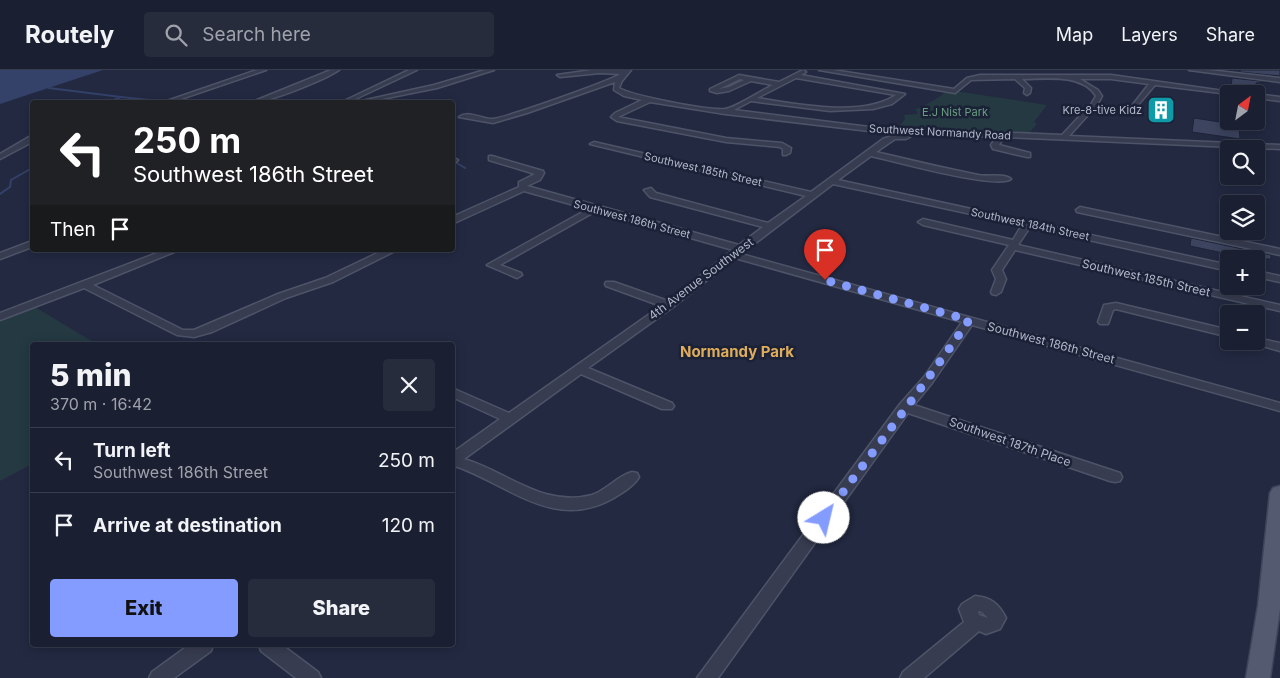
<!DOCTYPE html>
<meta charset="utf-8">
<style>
:root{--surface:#1a1f31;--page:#272c3d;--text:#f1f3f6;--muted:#9fa2ab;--line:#383d4d;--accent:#849cff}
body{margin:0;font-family:Inter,sans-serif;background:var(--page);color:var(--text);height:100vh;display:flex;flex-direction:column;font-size:19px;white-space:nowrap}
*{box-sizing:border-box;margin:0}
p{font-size:16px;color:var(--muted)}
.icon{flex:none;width:28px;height:28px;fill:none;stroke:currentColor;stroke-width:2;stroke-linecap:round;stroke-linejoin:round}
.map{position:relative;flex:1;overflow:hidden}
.details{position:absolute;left:30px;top:272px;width:425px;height:305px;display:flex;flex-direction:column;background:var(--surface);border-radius:5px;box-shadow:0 2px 12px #0003,0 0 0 1px var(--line)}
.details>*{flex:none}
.top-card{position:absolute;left:30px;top:30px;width:425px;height:152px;border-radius:5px;box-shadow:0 2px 12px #0003,0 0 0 1px var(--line);background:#202124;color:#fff;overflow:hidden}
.needle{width:32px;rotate:32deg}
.tools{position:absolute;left:1220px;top:15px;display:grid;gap:10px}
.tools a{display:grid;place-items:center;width:45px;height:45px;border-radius:5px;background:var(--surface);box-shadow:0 2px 12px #0003,0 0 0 1px var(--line);font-size:25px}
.pin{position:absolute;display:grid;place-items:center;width:42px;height:42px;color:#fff;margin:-51px -21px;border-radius:50% 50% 50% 0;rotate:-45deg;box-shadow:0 0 5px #0007}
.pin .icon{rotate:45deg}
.me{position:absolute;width:55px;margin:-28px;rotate:36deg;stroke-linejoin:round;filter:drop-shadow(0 0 4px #0008)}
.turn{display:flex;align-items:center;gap:18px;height:105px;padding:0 20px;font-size:22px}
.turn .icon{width:65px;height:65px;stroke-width:2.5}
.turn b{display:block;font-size:35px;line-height:42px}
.then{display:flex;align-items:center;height:48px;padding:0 20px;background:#0003;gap:10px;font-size:19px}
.round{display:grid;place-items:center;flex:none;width:52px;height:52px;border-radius:5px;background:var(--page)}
.summary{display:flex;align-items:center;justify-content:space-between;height:85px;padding:0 20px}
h1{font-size:30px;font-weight:800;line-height:38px}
.primary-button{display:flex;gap:10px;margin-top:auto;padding:10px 20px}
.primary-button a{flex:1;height:58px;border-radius:5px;background:var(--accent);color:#111;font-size:20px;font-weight:800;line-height:58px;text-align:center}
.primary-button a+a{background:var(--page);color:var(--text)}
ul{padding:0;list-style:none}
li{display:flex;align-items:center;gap:15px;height:65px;padding:0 20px;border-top:1px solid var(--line)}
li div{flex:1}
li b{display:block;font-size:19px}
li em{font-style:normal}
header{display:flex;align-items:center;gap:30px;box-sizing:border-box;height:70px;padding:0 25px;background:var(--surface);border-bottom:1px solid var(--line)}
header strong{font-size:24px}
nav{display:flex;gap:28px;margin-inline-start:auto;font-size:18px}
.search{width:350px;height:45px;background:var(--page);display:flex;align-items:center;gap:12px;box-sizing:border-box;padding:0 18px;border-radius:5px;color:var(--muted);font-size:19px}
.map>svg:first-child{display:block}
.green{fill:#243942}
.water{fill:#344169}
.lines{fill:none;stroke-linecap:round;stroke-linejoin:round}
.stream{stroke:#344169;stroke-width:2}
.building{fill:#3c445f;stroke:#1d2338}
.minor-casing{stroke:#4e5468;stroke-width:3}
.major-casing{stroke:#40455a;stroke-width:3}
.minor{fill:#373c50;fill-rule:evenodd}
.major{fill:#545b71;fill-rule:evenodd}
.route{stroke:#849cff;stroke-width:9;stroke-dasharray:0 16.2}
.labels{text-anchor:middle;stroke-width:5;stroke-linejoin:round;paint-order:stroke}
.far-poi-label{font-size:11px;fill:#b3b8cb;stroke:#1b2136;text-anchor:end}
.far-park-label{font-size:11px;fill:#689e7f;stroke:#1b2136}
.far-street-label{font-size:11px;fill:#b3b8cb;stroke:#1b2136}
.street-label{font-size:12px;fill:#b3b8cb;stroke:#1b2136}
.quarter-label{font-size:15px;font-weight:bold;fill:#dfad5a;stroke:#1b2136}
</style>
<header>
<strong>Routely</strong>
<div class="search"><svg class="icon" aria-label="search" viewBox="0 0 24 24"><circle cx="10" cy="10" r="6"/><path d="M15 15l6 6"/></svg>Search here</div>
<nav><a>Map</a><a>Layers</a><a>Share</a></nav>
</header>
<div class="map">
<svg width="1280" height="608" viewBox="0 0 1280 608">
<rect width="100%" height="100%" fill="#222941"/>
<g class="green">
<path d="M948,20L1047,35L1034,52L1037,54L1029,63L896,60L905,49L904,45L917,44V41L914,40C927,35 937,29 948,20Z"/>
<path d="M35,237L98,275H32V394L0,411V250Z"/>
</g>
<path class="water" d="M0,0H103L0,34Z"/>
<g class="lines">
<g class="stream">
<path d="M49,18L121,27L109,32"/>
<path d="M121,27L159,31"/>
<path d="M203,31L209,32"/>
<path d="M452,90L465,98"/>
<path d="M0,124L10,117L11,110L32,98"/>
</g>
</g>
<g class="building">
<path d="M1240,0H1280V6L1240,2Z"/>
<path d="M1232,8L1269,12L1256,13L1257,22L1255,23L1236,21V18L1231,17Z"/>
<path d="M1151,35L1172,39L1171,47L1149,44Z"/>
<path d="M1194,48L1239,55L1240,69L1192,62Z"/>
<path d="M1191,168L1271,185V189H1223V183L1190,176Z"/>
</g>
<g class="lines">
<defs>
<g id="minor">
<path d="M257,0H266L172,32H164Z"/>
<path d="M331,0H339C326,9 266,34 252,32Z"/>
<path d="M409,0H417L349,32H342Z"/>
<path d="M485,0H494L437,18L367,32H357L434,15Z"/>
<path d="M592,0H631L622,11L619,18C632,26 710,41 725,39C735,38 762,20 773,15L751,11L729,21L717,23L710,21V19L739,5L779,12L803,0L806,2L801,5L905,24L892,34L873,39L830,41L751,31L734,40L869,57L1062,65L1092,33L1096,26C1082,3 1045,9 1022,9L1031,18L1030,23L1027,25L1024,23L1025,18L1015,9L971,10L955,23L819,0H833L954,19L967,8L980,5H1111L1245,24H1229L1155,15L1131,43L1128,41L1149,14L1111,9H1080L1098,20L1102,26L1097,35L1069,66L1280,75V79L1004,67L999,75L1030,83V87H1027L993,79L991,75L997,67L869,61L725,44L650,32L618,47L726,68L782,73L791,78L790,83L786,85H783V79L780,77L726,72L617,51L611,47L615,43L642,30L624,26L614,20L615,12L527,43L493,53L459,47C469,40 481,49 492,49C503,49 613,10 620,4L600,3L560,7L557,5ZM796,8L896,25C862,48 796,34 757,28ZM740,9L744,10L729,17L719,19Z"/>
<path d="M1189,0H1208L1280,8V12Z"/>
<path d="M1256,24L1280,27V31L1256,28Z"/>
<path d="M894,65H906L910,67L906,69H895L876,82C910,90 943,98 978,105C987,107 1004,103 1011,109C997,120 894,91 871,86L838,110L1229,195V201L1030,157L1018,175L1280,235V241L1015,180L1002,200L1006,209L1001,222L996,225L992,224L991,222L996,209L992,200L1009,175L923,155L918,152L923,149L1013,170L1022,155L833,114L741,184L1280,333V341L972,255L932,313L914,335L1120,403L1122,407L1120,411L1115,412L1110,411L908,343L718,608H697L900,334L924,307L962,252L735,188L673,237L588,298L672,333L674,336L672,339H662L581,304L464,389C508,402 543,438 592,425C607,420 617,406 632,402L637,403L639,407C634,416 622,423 612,429C552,462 506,412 452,395V383L500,349L452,327V318L509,343L661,236L606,216L605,214L606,212H614L668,231L733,180L596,141L500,195L521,203L522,205L517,208L487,195L588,139L524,121L452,154V147L519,117V112L535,104L489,90V86H492L543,101L544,103L540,110L527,116L739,175L763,157L650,127L644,120L651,118L656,123L768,153L806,126L590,74L594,72L811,122L883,69Z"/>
<path d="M29,67H32V72L0,89V84Z"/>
<path d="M452,87L458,90L452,95Z"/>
<path d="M1080,137L1280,179V185L1077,142L1076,140Z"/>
<path d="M32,171V177L0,189V183Z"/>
<path d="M165,180H179L93,215L183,260H194L278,224L325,208L384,180H397L333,212L286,228L212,262L194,267L177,265L84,218L0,250V243Z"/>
<path d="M1256,201L1280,206V212L1256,207Z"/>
<path d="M1116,233L1229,260V267L1116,239L1113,240L1108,254H1100L1098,252L1104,235Z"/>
<path d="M1256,268L1280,273V281L1252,273L1250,271H1256Z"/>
<path d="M975,526C991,527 999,534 1006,548L1000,559L986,564L979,561L924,608H900L903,602L964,552L959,539L962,534ZM978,541L982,542L988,548L979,545Z"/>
<path d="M189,575H213L211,581L174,608H149L152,602Z"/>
<path d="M259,575H282L318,602L321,608H296L261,581Z"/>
</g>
<path id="major" d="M1280,416V539L1270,608H1246L1258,536L1270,423L1273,418Z"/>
</defs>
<use href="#minor" class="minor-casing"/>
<use href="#major" class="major-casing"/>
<use href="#minor" class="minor"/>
<use href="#major" class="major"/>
</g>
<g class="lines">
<path class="route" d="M824,448C872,382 923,318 969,250L825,210"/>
</g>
<defs>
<symbol id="building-square" viewBox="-11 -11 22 22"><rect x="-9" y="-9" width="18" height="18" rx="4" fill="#0f9aa8" stroke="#1b2136"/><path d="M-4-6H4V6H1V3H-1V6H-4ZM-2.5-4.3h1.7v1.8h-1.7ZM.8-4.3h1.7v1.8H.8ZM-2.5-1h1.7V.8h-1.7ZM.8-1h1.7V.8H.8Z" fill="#fff"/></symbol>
</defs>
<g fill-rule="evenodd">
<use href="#building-square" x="1145" y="24" width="32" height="32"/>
</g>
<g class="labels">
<g class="far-poi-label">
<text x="1142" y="44">Kre-8-tive Kidz</text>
</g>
<g class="far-park-label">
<text x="955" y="46">E.J Nist Park</text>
</g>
<g class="far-street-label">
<text transform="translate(940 62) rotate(3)" y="4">Southwest Normandy Road</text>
<text transform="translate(703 99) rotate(13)" y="4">Southwest 185th Street</text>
<text transform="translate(632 149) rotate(15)" y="4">Southwest 186th Street</text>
<text transform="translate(1030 154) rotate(12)" y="4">Southwest 184th Street</text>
</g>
<g class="street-label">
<text transform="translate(1146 208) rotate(13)" y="4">Southwest 185th Street</text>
<text transform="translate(701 209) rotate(-37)" y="4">4th Avenue Southwest</text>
<text transform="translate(1051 273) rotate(15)" y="4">Southwest 186th Street</text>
<text transform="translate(1010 372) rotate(19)" y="4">Southwest 187th Place</text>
</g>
<g class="quarter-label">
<text x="737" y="287">Normandy Park</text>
</g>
</g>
</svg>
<div class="tools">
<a><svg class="needle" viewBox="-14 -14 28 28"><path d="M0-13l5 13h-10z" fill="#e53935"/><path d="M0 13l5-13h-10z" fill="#9fa2ab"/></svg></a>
<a><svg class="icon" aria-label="search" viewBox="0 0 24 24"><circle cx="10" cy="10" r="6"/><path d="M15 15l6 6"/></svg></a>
<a><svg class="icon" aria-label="layers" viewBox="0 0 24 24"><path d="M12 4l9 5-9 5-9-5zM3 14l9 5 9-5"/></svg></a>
<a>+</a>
<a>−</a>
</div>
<div class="pin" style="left:825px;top:210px;background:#d93025"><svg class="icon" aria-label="arrive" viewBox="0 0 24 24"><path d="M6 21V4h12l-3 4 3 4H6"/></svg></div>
<svg class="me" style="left:824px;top:448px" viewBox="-20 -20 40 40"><circle r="19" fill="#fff"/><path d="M0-13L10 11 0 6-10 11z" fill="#849cff"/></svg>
<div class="top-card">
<div class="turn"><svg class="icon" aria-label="left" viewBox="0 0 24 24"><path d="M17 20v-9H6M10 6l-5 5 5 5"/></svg><div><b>250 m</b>Southwest 186th Street</div></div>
<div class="then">Then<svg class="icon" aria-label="arrive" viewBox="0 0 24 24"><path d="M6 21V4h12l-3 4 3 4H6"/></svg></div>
</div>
<section class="details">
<div class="summary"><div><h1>5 min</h1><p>370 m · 16:42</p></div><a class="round"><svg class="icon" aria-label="close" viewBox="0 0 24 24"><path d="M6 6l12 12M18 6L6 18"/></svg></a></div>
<ul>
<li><svg class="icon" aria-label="left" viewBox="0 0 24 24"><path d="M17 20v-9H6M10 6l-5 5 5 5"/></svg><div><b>Turn left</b><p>Southwest 186th Street</p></div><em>250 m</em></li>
<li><svg class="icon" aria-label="arrive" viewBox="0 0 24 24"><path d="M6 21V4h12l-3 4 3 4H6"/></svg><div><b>Arrive at destination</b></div><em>120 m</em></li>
</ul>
<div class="primary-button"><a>Exit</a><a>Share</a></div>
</section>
</div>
